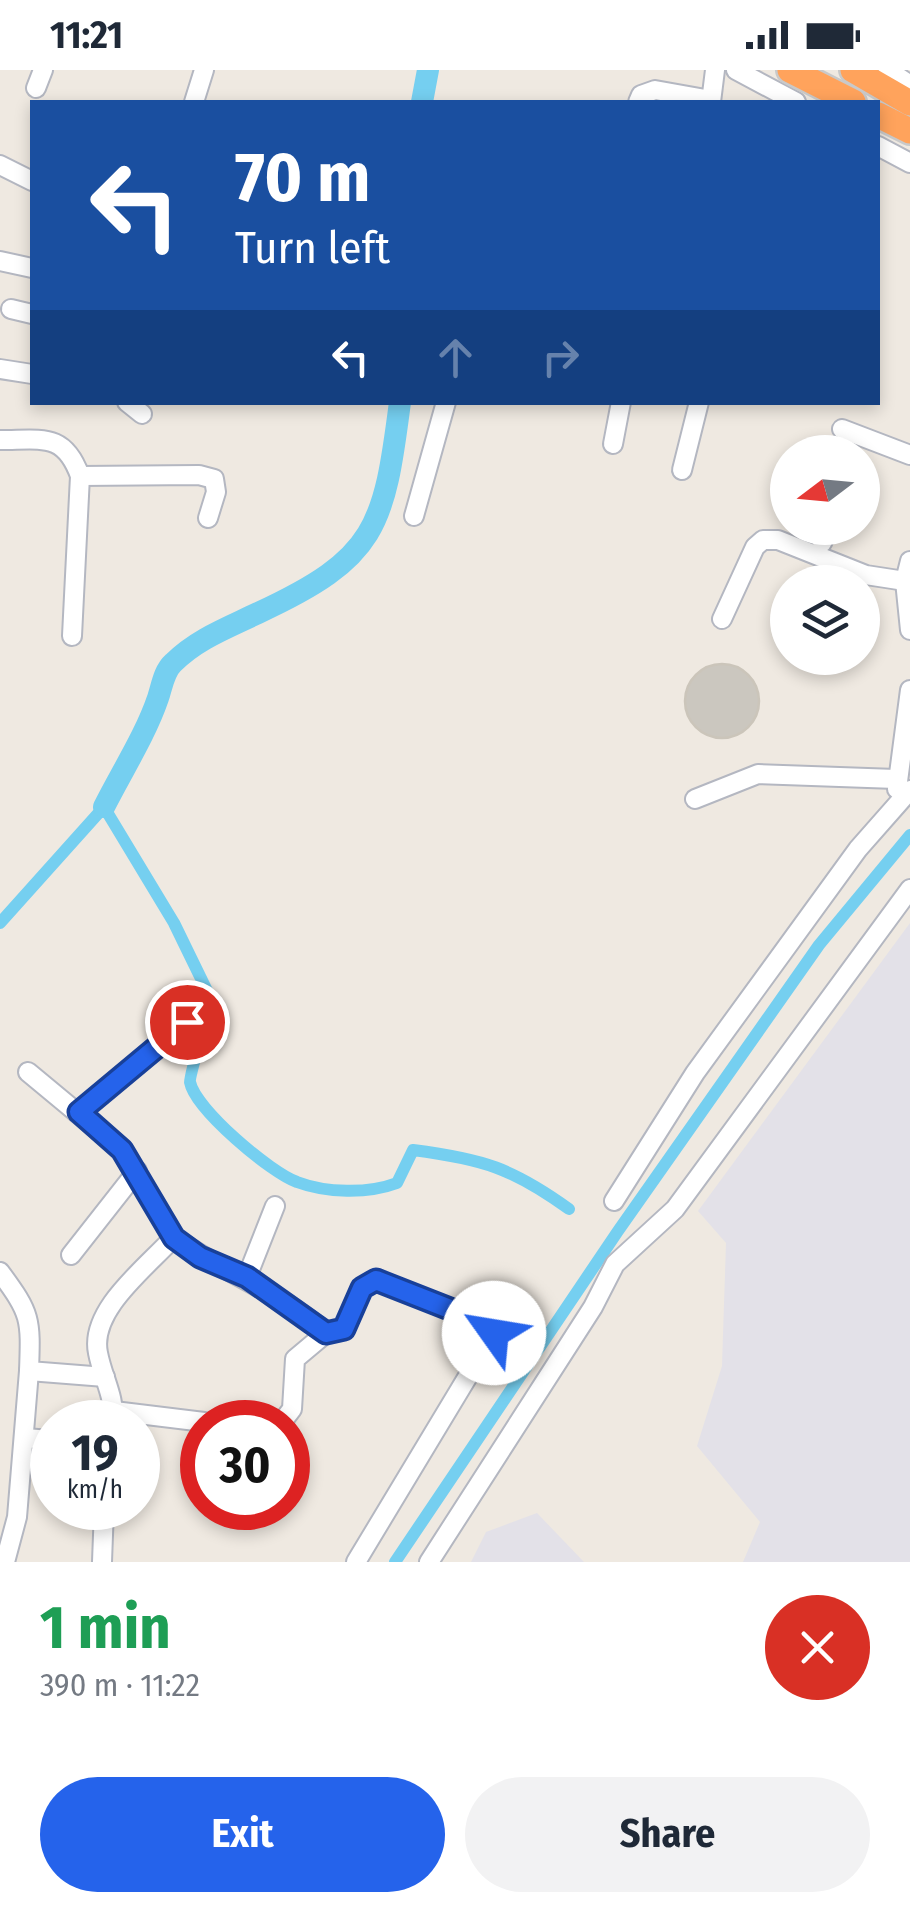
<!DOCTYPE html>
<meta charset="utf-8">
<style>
:root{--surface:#fff;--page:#f2f2f3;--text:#1f2937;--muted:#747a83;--accent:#2563eb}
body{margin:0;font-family:"Fira Sans Condensed",sans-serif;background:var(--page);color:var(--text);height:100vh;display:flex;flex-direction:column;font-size:38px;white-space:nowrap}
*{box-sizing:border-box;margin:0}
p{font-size:32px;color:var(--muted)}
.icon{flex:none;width:55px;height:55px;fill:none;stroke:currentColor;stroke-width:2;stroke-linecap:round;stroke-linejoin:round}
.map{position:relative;height:1492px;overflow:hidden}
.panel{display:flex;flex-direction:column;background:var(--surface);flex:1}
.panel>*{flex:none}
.hud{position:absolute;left:30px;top:30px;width:850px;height:305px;border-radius:0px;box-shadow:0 5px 15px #0003;background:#1a4fa0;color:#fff;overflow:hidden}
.needle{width:65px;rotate:254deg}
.buttons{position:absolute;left:770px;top:365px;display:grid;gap:20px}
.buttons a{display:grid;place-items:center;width:110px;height:110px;border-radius:50%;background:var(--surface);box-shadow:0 5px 15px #0003;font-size:50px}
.speed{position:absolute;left:30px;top:1330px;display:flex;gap:20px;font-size:50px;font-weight:700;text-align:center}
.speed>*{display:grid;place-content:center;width:130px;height:130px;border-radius:50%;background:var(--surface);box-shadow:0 5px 15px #0003;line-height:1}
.speed small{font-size:25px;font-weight:400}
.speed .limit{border:15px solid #d22;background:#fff;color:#111}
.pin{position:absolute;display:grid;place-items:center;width:85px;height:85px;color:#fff;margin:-42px;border:5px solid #fff;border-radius:50%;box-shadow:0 2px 10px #0007}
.me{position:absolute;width:110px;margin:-55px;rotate:302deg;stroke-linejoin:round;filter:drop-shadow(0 0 8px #0008)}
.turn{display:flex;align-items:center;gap:35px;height:210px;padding:0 40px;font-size:45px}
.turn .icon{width:130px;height:130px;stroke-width:2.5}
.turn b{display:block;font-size:70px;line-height:85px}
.lanes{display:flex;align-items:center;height:95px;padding:0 40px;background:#0003;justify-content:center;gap:50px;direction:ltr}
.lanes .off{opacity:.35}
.round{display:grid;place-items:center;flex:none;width:105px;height:105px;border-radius:52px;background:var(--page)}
.head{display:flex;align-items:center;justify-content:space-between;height:170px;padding:0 40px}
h1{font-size:60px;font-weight:700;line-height:75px;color:#1e9e55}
.action{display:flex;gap:20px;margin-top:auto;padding:20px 40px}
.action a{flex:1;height:115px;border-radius:60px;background:var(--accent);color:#fff;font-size:40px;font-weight:700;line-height:115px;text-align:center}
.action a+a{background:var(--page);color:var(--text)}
.status{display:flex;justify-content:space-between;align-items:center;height:70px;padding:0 50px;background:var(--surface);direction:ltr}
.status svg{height:28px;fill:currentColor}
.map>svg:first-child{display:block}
.industrial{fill:#e3e1e8}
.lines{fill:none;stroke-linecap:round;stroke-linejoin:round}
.canal{stroke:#75cff0;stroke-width:12}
.river{stroke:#75cff0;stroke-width:22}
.building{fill:#cbc7bf;stroke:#cbc5ba;stroke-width:2.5}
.minor-casing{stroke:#b4b7c1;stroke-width:22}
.highway-casing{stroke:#c9c9c9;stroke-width:30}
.minor{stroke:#fff;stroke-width:18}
.highway{stroke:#ffa35c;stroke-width:25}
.route-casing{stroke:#184099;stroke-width:25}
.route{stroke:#2563eb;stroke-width:18}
</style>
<div class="status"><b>11:21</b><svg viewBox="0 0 49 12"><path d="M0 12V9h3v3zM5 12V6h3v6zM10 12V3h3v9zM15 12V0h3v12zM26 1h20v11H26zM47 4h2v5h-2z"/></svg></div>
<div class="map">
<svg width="910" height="1492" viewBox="0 0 910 1492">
<rect width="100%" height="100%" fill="#efe9e1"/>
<g class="industrial">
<path d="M910,853V1492H743L760,1452L697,1376L722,1296L726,1173L698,1141Z"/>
<path d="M537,1443L584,1492H471L486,1462Z"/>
</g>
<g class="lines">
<g class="canal">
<path d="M0,853L104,737L174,853L211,929C208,942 189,1007 190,1012C195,1039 271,1103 297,1112C326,1123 368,1124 397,1113L413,1080C483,1089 512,1098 569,1139"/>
<path d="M395,1492L618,1161L819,875L910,765"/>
</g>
<g class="river">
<path d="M422,32L428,0"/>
<path d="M104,737C122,701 145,666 158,628C162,616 164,601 173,593C197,569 227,558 258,543C377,488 384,457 400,332"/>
</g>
</g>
<circle class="building" cx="722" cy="631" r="37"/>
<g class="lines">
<defs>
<g id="minor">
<path d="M736,0L796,32"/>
<path d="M888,0L910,15"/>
<path d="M36,18L43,0"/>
<path d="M194,32L204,0"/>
<path d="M638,32L641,25L655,20L711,30"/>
<path d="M711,32L715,0"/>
<path d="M878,76L910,93"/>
<path d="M0,95L32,111"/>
<path d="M0,191L32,198"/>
<path d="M11,239L32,244"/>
<path d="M0,299L32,304"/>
<path d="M127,332L142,344"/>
<path d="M842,359L910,385"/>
<path d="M0,370C42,370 64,362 80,406L72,566"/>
<path d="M613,374L621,332"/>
<path d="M682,400L699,332"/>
<path d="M80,406L199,405L214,409L216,422L208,448"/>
<path d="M414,446L446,332"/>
<path d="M822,473L828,458"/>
<path d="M910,491L905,511L910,560"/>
<path d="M722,549L755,477L763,470H778L866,505L905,511"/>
<path d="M897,719L910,620"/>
<path d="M695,729L758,704L896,709"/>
<path d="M28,1002L122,1080L174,1167"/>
<path d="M79,1042L187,952"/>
<path d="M614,1131L695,1003L858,779L910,720"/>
<path d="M71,1185L137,1101"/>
<path d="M0,1202C31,1244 31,1248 29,1301L105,1307"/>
<path d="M247,1207L275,1136"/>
<path d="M114,1341L204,1352"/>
<path d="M113,1352C115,1326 103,1309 98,1283C89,1240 147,1197 174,1167C223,1203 280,1222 326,1263L344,1259L362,1217L376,1210L491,1254L494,1263L356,1492"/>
<path d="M282,1352L292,1339L295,1289L326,1263"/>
<path d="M24,1368L52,1370"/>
<path d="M5,1492L17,1447L29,1301"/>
<path d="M102,1492L104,1438"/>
<path d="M429,1492L593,1237L615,1194L675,1139L910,819"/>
</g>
<g id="highway">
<path d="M790,0L853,32"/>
<path d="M853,0L910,33"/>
<path d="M878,45L910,61"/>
</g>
</defs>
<use href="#minor" class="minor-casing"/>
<use href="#highway" class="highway-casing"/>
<use href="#minor" class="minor"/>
<use href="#highway" class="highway"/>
</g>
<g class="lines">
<defs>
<path id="route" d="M187,952L79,1042L122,1080L174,1168L200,1187L247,1207L326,1263L344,1259L362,1218L376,1210L493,1256L494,1263"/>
</defs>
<use href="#route" class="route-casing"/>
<use href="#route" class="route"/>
</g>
</svg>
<div class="buttons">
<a><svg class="needle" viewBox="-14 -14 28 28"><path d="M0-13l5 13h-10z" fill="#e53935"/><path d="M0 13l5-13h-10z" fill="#747a83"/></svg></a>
<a><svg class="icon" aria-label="layers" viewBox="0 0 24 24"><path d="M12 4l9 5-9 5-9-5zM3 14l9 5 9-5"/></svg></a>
</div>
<div class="speed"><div>19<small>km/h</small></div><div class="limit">30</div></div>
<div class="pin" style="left:187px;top:952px;background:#d93025"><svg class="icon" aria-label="arrive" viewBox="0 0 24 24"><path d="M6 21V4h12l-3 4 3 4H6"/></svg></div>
<svg class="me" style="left:494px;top:1263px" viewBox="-20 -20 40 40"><circle r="19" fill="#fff"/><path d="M0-13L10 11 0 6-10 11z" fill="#2563eb"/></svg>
<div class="hud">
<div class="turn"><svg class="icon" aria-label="left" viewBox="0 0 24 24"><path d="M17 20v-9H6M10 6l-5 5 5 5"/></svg><div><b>70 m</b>Turn left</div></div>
<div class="lanes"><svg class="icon" aria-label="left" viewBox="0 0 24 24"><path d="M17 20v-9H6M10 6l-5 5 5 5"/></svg><svg class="icon off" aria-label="ahead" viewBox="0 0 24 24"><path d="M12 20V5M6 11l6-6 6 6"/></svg><svg class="icon off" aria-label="right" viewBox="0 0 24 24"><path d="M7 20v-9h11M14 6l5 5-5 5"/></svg></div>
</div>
</div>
<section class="panel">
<div class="head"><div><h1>1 min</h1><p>390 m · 11:22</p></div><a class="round" style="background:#d93025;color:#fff"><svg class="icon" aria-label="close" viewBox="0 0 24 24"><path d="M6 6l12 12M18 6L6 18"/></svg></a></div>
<div class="action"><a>Exit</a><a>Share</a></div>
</section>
